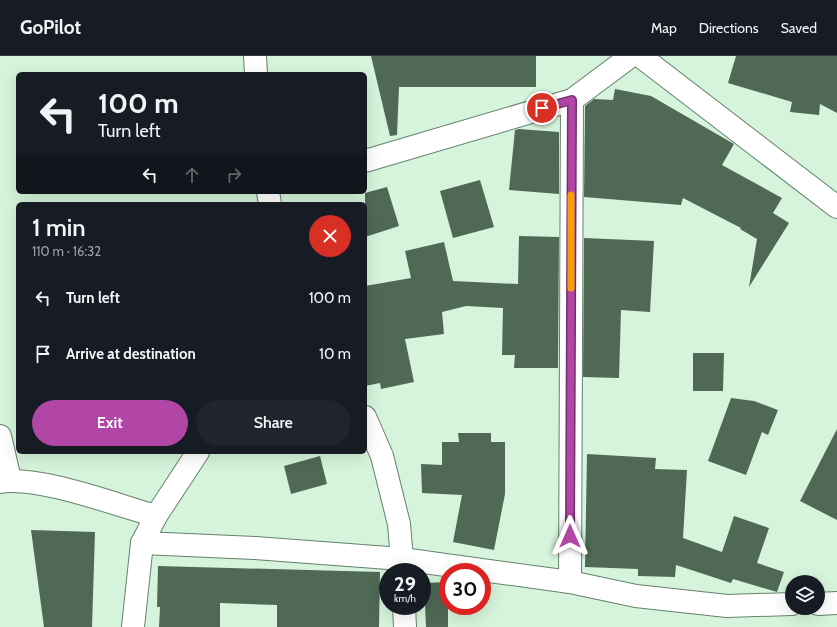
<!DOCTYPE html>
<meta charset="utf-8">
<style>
:root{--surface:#171b24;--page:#20242c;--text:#f1f3f6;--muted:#9ea1a6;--line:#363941;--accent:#b146a7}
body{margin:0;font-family:Cabin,sans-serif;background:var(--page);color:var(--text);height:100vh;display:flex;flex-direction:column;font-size:15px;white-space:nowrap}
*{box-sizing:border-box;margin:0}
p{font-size:13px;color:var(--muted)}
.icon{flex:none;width:22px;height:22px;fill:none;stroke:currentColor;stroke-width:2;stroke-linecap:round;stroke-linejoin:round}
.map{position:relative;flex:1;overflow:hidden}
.panel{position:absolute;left:16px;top:146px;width:351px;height:252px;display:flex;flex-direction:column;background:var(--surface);border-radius:6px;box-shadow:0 4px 16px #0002}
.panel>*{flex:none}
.top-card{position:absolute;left:16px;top:16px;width:351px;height:122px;border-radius:6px;box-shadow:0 4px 16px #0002;background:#171b24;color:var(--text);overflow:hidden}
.fabs{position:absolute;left:785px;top:519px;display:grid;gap:8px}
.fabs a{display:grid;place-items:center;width:40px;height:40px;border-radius:50%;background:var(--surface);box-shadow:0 4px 16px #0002;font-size:20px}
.speed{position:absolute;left:379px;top:507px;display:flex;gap:8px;font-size:20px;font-weight:700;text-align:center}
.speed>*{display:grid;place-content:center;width:52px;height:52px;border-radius:50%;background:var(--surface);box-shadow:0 4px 16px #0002;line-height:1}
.speed small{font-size:10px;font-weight:400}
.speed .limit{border:6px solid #d22;background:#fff;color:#111}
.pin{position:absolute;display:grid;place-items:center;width:34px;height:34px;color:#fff;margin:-17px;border:2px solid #fff;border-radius:50%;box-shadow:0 1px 4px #0007}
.me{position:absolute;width:44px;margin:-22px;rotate:0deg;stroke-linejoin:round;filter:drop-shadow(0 0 3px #0008)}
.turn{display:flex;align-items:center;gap:14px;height:84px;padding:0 16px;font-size:18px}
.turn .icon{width:52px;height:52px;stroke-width:2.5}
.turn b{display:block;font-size:28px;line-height:34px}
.lanes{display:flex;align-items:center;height:38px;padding:0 16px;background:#0003;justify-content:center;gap:20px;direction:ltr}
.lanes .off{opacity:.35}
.round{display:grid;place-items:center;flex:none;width:42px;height:42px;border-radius:21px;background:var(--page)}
.overview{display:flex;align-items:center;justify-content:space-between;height:68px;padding:0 16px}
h1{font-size:24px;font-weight:600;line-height:30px}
.action{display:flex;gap:8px;margin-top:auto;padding:8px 16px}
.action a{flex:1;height:46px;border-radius:24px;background:var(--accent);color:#fff;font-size:16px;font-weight:600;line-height:46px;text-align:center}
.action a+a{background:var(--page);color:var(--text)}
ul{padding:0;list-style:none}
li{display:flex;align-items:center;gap:12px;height:56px;padding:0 16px}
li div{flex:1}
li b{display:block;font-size:15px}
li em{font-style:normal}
header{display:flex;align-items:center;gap:24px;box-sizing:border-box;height:56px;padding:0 20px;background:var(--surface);border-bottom:1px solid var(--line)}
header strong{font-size:19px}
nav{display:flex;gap:22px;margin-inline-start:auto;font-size:14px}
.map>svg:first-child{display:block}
.building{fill:#4f6955}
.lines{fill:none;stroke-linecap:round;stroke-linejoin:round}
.minor-casing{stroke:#66816c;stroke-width:24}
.minor{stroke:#fff;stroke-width:22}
.route-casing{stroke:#732e6d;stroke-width:10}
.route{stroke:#b146a7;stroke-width:7}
.slow{stroke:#f59e0b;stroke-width:7}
</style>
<header>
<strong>GoPilot</strong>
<nav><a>Map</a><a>Directions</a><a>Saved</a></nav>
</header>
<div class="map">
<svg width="837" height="571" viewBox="0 0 837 571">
<rect width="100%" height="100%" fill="#d5f4db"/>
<g class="building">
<path d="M371,0H536V31H399L397,79L390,80Z"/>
<path d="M736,0H837V57L820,48L819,59L790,56L792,46L728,27Z"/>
<path d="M615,33L651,40L734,88L722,109L782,142L773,157L789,167L749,231L757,183L740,173L741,172L683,142L681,149L584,141L585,50L594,43L613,44Z"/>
<path d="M519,73L559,76V138L509,134L515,74Z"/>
<path d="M480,124L494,171L453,182L440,135Z"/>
<path d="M387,131L399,170L365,181V137Z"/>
<path d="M519,180L559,181L558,312H514L515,299H502L503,252L466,250L442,256L444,278L405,283L414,326L381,333L380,327L365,330V230L411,222L405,195L444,186L453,225L518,228Z"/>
<path d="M584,182L654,185L650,256L621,254L619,322L583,321Z"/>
<path d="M693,297H724L723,335H693Z"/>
<path d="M731,342L754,345L778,354L768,379L762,376L746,419L708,405Z"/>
<path d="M837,373V464L800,445Z"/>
<path d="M458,377H491V386H505V438L494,494L453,486L462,439L422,437L421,408L442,409V386H459Z"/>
<path d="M587,398L656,402L655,413L687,414L683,482L722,496L734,460L769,472L757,507L784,516L777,536L733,523L731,527L676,509L675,521L638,520V513L585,511Z"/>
<path d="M320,400L327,428L291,438L284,410Z"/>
<path d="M31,474L95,476L92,571H44Z"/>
<path d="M158,510L380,516L379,571H277V549L220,547V571H159L160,551H157Z"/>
<path d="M448,526V571H426L424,527Z"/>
</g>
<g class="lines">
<defs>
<g id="minor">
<path d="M255,0L256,18"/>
<path d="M640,0L837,151"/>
<path d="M365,105L572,44L631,0"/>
<path d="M268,136L270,148"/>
<path d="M365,361L382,400L399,468L403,516"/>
<path d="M0,380L10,424"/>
<path d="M0,426C38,419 116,449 156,460"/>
<path d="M142,487L255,492L402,503L570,526L636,540L727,550L792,548"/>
<path d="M570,526L572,44"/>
<path d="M818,548L837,547"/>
<path d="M404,550L405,571"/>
<path d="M133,571L142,487L156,460L198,396"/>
</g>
</defs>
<use href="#minor" class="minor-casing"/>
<use href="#minor" class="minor"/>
</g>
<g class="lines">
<defs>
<path id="route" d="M542,52L572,44L570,480"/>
</defs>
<use href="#route" class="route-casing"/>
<use href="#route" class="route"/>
<path class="slow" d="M571,232V139"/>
</g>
</svg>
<div class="fabs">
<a><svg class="icon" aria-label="layers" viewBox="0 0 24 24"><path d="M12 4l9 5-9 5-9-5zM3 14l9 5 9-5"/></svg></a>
</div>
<div class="speed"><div>29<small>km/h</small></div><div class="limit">30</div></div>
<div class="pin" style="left:542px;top:52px;background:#d93025"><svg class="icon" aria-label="arrive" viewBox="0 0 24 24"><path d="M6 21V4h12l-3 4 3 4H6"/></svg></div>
<svg class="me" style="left:570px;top:480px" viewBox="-20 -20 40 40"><path d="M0-17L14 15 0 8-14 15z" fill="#b146a7" stroke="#fff" stroke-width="4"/></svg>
<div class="top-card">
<div class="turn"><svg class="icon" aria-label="left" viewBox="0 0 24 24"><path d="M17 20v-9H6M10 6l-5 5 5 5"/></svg><div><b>100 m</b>Turn left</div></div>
<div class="lanes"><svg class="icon" aria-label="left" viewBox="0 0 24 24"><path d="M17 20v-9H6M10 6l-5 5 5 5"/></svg><svg class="icon off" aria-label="ahead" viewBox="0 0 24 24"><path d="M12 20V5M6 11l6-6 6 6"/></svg><svg class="icon off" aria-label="right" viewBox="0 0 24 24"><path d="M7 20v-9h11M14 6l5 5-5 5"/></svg></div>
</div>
<section class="panel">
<div class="overview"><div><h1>1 min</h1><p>110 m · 16:32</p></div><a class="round" style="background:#d93025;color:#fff"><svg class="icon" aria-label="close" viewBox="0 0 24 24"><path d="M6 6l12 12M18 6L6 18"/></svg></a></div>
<ul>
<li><svg class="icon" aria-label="left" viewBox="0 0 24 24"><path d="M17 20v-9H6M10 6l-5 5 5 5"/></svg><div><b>Turn left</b></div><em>100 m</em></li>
<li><svg class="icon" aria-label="arrive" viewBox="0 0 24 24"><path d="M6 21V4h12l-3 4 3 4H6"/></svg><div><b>Arrive at destination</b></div><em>10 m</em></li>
</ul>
<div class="action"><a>Exit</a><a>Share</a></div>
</section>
</div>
